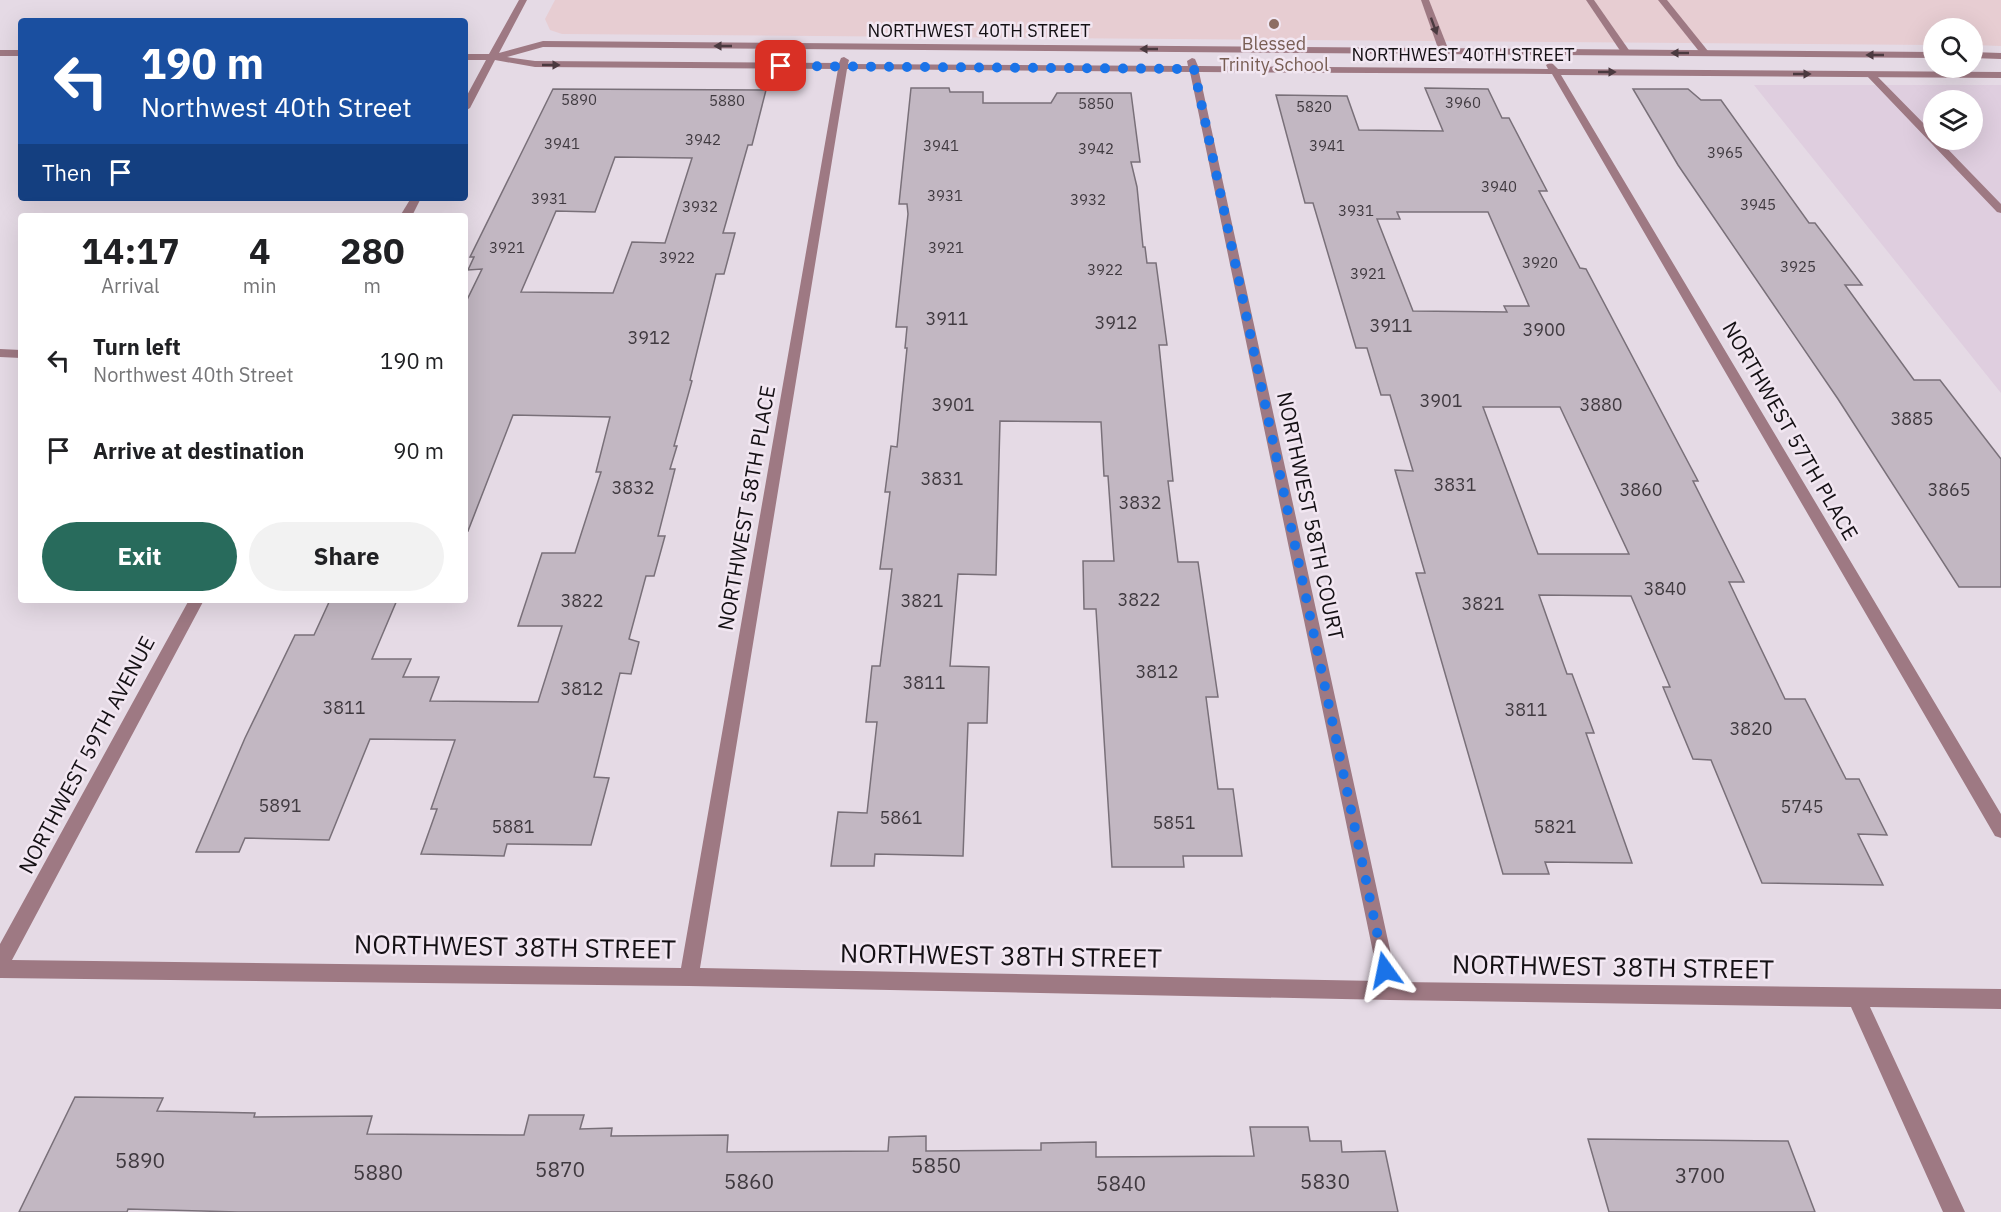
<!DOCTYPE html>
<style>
:root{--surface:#fff;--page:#f2f2f2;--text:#202124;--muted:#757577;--accent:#286b5c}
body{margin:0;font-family:"IBM Plex Sans",sans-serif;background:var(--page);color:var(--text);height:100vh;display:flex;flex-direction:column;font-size:22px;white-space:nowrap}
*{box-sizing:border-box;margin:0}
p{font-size:20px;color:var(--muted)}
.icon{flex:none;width:33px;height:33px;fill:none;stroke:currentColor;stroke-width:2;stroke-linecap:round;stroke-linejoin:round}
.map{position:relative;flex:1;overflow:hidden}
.sheet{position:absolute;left:18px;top:213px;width:450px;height:390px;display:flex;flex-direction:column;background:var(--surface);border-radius:6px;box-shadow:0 6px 24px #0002}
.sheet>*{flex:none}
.banner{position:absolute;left:18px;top:18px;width:450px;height:183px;border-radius:6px;box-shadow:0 6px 24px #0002;background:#1a4fa0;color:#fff;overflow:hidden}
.controls{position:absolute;left:1923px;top:18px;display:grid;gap:12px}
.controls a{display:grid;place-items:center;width:60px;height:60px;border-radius:50%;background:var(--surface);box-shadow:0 6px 24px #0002;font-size:30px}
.pin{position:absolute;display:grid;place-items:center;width:51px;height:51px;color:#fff;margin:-26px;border-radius:12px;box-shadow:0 3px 9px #0006}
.me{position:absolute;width:66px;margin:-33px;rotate:348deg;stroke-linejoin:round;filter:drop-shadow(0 0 4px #0008)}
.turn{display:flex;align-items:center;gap:21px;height:126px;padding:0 24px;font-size:27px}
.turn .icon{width:78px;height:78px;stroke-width:2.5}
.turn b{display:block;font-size:42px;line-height:51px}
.then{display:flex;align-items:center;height:57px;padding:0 24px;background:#0003;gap:12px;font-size:22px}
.eta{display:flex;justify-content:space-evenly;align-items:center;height:102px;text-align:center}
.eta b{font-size:36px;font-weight:700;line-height:42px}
.cta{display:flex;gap:12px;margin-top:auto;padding:12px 24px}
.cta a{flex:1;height:69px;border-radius:36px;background:var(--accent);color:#fff;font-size:24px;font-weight:700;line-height:69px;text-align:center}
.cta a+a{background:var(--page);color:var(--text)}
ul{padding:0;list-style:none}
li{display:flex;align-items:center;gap:18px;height:90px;padding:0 24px}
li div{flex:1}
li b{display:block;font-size:22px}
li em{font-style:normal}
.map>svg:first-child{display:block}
.built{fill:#dfcedf;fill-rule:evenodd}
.education{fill:#e7cdd2}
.building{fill:#c2b7c2;stroke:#797079;stroke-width:1.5;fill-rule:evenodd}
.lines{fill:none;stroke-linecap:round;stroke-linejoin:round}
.service{fill:#9e7983;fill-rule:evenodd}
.minor{fill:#9e7983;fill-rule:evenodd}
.oneway{fill:#4b3a40}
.route{stroke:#1a73e8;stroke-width:10;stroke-dasharray:0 18}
.education-dot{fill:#8d6e63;stroke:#f2e7f2;stroke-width:2}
.labels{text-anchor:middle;stroke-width:5;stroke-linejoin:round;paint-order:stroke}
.far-number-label{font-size:15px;fill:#403a40}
.far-street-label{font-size:18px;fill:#141014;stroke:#f2e7f2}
.far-education-label{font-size:18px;fill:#785e54;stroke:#f2e7f2}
.number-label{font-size:18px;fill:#403a40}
.street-label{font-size:21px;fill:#141014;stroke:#f2e7f2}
.near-number-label{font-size:21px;fill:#403a40}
.near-street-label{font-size:26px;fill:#141014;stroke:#f2e7f2}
</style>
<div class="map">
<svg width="2001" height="1212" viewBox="0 0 2001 1212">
<rect width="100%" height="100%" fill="#e5dae5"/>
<path class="built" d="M1754,85H2001V393ZM1934,100H1972V140H1934Z"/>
<path class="education" d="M555,0H2001V46L1973,45L1972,28H1934L1933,45L562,34L550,30L545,19Z"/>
<g class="building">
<path d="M911,88H949L950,92H983V103H1051L1057,93H1131L1140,162H1131L1137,187L1143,247H1145L1147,263H1156L1167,345H1159L1173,481H1168L1178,562H1198L1218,697H1206L1218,789H1233L1242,856H1183L1184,867H1112L1096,609H1084L1083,561H1114L1108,476H1104L1101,422L1000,421L996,575L958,574L950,666L989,667L987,723H968L963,856L875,854L874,866H831L838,812L867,813L877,722H866L872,666H880L892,569H880L890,492H885L891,446L897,447L907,348H905L907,327H896L908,214L907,204H899Z"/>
<path d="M1425,88L1488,89L1502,118H1509L1547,191H1539L1580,268L1586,269L1698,481H1693L1744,582H1729L1785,699H1805L1846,779H1859L1887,835L1858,834L1883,885L1762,883L1711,760L1693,759L1663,687H1670L1631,596L1539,595L1567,674H1572L1594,733H1586L1632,863L1545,862L1549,874H1503L1416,573H1425L1395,470L1413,471L1390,395H1381L1367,348H1356L1313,203H1305L1276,95L1347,96L1359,130L1443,131ZM1397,212H1488L1529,306H1504L1507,312L1413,311L1377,219H1400ZM1483,407H1560L1629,554H1538Z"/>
<path d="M553,89L766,90L752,145H748L723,233H735L724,274H716L690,380L692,381L674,446H677L670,469H675L658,536H665L654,576H646L629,639L639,642L631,674L620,673L594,777L609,778L591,845L507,844L504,856L421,854L437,809H431L455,740L370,739L329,840L245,838L239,852H196L245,738L295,635H314L330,600H397L372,659H411L403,677H439L430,701L538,702L562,626H518L542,553H575L601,472H596L610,417L513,415L468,531L465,530V304L482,269L468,270L474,257H470ZM615,157L692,158L665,243L632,242L613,293L521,292L556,211L595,212Z"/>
<path d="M1633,89H1688L1701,100H1721L1809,223H1815L1862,285H1845L1914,380H1940L2001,459V587H1959L1838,399L1678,165Z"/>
<path d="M75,1097L163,1098L157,1111L255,1113L254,1117L372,1116L367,1134L524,1135L529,1115H584L580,1129L612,1128L611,1136L728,1135L727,1152L888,1151L889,1137L926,1136V1151L1041,1150V1143L1096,1142V1157L1254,1156L1250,1127H1308L1310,1141H1341L1342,1152L1385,1151L1398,1212H238L128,1209L127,1212H19Z"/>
<path d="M1588,1139L1788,1141L1815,1212H1609Z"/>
</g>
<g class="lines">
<g class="service">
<path d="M1421,0H1429L1449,51L1447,53L1439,51Z"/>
<path d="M1586,0H1594L1631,53L1629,55H1623Z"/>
<path d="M1658,0H1667L1708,51V55H1702Z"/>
<path d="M1867,72H1873L1934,134V140H1939L2001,204V213L1997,212L1867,76Z"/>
</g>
<g class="minor">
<path d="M519,0H527L499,53L543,41L1934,52V58L543,47L507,57L535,61L839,63L841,58L844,57L849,60L848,64L1188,66L1187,61L1192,58L1195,59L1198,66L1548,69L1546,65L1551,62L1558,69L2001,72V78L1561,75L2001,814V838L1995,836L1552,74L1199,72L1397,982L2001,989V1009L1870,1007L1965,1212H1943L1851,1007L1390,1000L689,986L0,978V944L189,600H204L12,960L681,968L838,69L535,67L495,60L470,108L465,111V99L486,60H465V54H489ZM847,69L1190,72L1379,981L700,968Z"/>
<rect x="0" y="50" width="21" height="6"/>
<path d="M1972,52L2001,53V59L1972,58Z"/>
<path d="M411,198H421L412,216H400Z"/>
<path d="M0,349L21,350V358L0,357Z"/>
</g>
</g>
<defs><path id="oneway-solid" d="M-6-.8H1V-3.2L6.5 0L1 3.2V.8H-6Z" transform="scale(1.5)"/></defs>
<g class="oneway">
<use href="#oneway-solid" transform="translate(1434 26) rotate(70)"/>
<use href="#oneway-solid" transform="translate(723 46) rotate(-180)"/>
<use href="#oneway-solid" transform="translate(1149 49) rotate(-180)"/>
<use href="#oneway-solid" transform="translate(1680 53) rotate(-180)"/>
<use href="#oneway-solid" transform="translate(1875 55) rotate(-180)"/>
<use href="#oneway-solid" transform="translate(551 65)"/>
<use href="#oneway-solid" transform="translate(1607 72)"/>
<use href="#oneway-solid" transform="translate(1802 74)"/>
</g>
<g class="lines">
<path class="route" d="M781,66L1194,69L1385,970"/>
</g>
<circle class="education-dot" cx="1274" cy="24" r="6"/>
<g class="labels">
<g class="far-number-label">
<text x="579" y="105">5890</text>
<text x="727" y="106">5880</text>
<text x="1463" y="108">3960</text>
<text x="1096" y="109">5850</text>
<text x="1314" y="112">5820</text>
<text x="703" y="145">3942</text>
<text x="562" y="149">3941</text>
<text x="941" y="151">3941</text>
<text x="1327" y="151">3941</text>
<text x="1096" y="154">3942</text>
<text x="1725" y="158">3965</text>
<text x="1499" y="192">3940</text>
<text x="945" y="201">3931</text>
<text x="549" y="204">3931</text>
<text x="1088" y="205">3932</text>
<text x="1758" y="210">3945</text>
<text x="700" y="212">3932</text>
<text x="1356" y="216">3931</text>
<text x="507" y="253">3921</text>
<text x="946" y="253">3921</text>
<text x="677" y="263">3922</text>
<text x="1540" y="268">3920</text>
<text x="1798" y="272">3925</text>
<text x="1105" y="275">3922</text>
<text x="1368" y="279">3921</text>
</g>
<g class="far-street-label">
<text x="979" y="37">NORTHWEST 40TH STREET</text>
<text x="1463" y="61">NORTHWEST 40TH STREET</text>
</g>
<g class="far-education-label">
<text x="1274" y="50">Blessed<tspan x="1274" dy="21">Trinity School</tspan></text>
</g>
<g class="number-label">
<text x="947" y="325">3911</text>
<text x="1116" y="329">3912</text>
<text x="1391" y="332">3911</text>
<text x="1544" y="336">3900</text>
<text x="649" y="344">3912</text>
<text x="1441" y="407">3901</text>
<text x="953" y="411">3901</text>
<text x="1601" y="411">3880</text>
<text x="1912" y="425">3885</text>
<text x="942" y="485">3831</text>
<text x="1455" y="491">3831</text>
<text x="633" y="494">3832</text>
<text x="1641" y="496">3860</text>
<text x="1949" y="496">3865</text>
<text x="1140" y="509">3832</text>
<text x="1665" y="595">3840</text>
<text x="1139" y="606">3822</text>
<text x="582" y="607">3822</text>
<text x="922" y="607">3821</text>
<text x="1483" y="610">3821</text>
<text x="1157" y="678">3812</text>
<text x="924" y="689">3811</text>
<text x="582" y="695">3812</text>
<text x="344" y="714">3811</text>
<text x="1526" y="716">3811</text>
<text x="1751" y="735">3820</text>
<text x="280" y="812">5891</text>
<text x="1802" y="813">5745</text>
<text x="901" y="824">5861</text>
<text x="1174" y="829">5851</text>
<text x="513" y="833">5881</text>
<text x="1555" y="833">5821</text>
</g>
<g class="street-label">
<text transform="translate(1790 431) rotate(60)" y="7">NORTHWEST 57TH PLACE</text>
<text transform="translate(747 508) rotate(-80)" y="7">NORTHWEST 58TH PLACE</text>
<text transform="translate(1310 516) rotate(78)" y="7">NORTHWEST 58TH COURT</text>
<text transform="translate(87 755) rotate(-62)" y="7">NORTHWEST 59TH AVENUE</text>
</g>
<g class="near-number-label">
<text x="140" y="1168">5890</text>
<text x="936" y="1173">5850</text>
<text x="560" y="1177">5870</text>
<text x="378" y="1180">5880</text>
<text x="1700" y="1183">3700</text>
<text x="749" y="1189">5860</text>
<text x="1325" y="1189">5830</text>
<text x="1121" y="1191">5840</text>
</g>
<g class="near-street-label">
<text transform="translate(515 947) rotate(1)" y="9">NORTHWEST 38TH STREET</text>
<text transform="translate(1001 956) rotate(1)" y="9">NORTHWEST 38TH STREET</text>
<text transform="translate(1613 967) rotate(1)" y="9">NORTHWEST 38TH STREET</text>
</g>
</g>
</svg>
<div class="controls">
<a><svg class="icon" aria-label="search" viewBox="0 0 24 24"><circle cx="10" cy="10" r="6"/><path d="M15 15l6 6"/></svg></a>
<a><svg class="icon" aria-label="layers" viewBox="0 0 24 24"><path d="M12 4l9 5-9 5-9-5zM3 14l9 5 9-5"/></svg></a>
</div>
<div class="pin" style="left:781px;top:66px;background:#d93025"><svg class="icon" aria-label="arrive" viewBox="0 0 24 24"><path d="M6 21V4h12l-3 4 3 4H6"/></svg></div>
<svg class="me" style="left:1385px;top:970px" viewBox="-20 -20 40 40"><path d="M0-17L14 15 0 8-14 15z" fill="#1a73e8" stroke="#fff" stroke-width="4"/></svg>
<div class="banner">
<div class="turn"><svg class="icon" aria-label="left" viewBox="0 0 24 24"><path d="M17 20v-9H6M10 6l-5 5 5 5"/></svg><div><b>190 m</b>Northwest 40th Street</div></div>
<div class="then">Then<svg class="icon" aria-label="arrive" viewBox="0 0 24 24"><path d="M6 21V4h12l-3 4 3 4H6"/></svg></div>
</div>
<section class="sheet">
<div class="eta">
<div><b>14:17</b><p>Arrival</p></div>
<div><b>4</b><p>min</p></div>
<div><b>280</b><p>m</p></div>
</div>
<ul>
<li><svg class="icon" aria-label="left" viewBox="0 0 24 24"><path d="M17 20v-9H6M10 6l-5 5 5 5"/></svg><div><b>Turn left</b><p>Northwest 40th Street</p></div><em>190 m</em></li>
<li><svg class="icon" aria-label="arrive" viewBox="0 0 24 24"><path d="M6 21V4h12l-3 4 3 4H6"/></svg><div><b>Arrive at destination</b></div><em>90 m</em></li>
</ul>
<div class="cta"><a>Exit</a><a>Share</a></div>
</section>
</div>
